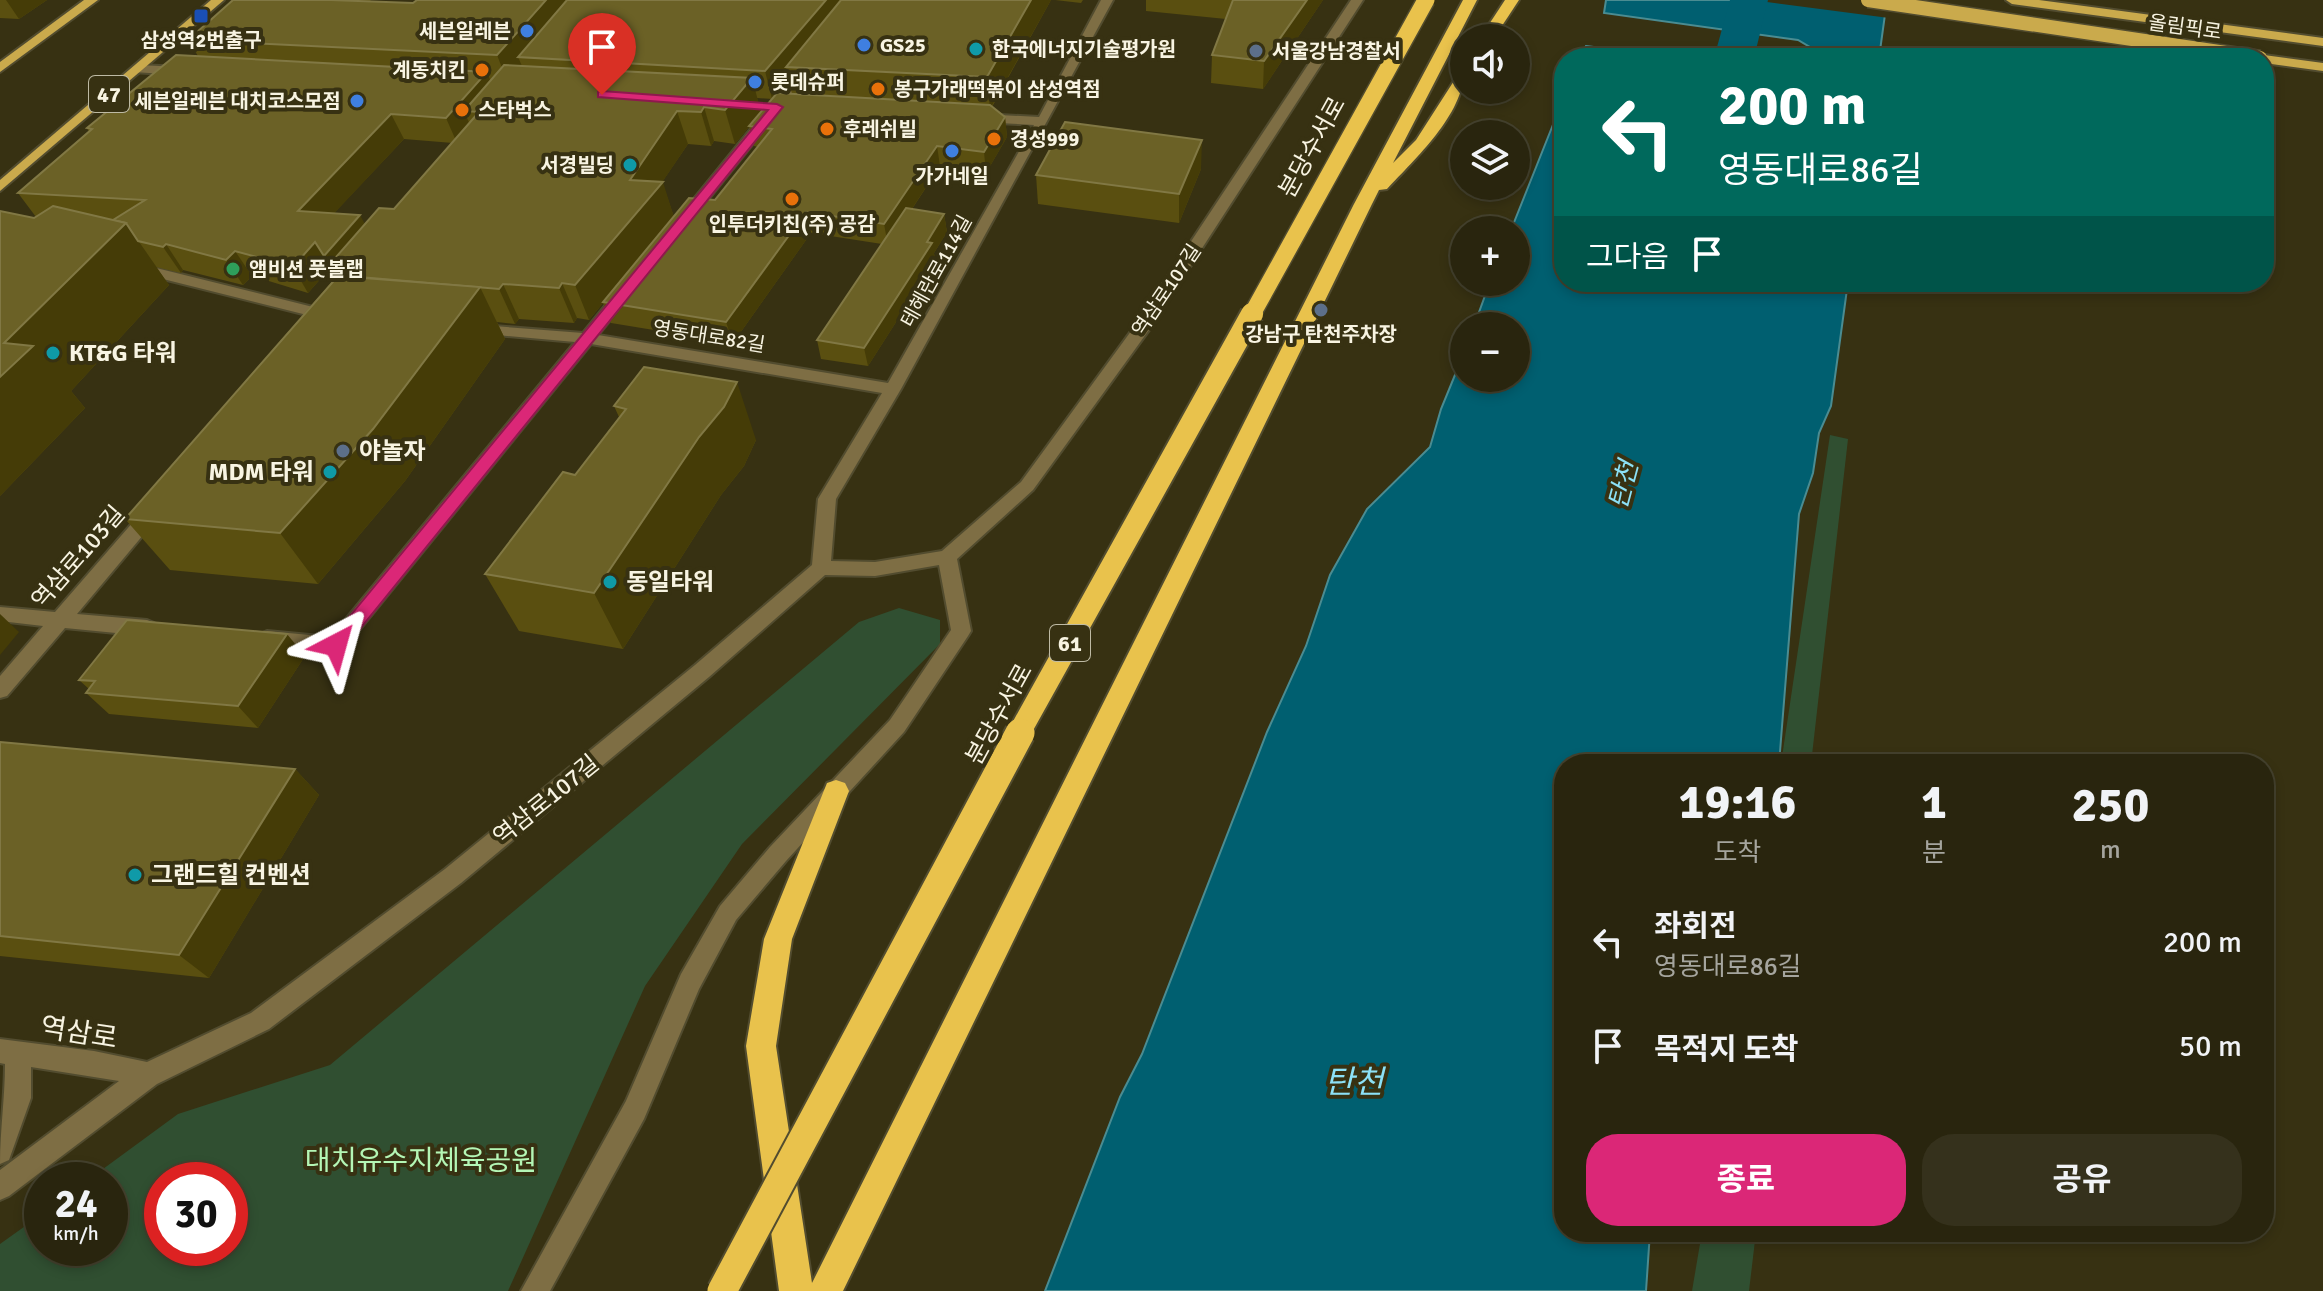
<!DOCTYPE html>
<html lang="ko">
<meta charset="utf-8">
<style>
:root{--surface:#29250e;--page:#35311c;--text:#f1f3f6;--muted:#a5a59e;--line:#45422e;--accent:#db2777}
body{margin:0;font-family:Signika,"Noto Sans KR",sans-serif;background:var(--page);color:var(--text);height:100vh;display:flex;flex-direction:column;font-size:30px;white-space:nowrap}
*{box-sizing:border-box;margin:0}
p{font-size:26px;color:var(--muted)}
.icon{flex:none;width:44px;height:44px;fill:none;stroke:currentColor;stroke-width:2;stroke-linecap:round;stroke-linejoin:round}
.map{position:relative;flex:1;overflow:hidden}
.details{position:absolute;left:1554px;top:754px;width:720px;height:488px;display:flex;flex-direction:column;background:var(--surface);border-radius:32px;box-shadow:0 4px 12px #0003,0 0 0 2px var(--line)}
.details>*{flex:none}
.top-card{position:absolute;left:1554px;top:48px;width:720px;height:244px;border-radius:32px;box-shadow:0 4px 12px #0003,0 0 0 2px var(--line);background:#00695c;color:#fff;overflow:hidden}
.tools{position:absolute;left:1450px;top:24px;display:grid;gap:16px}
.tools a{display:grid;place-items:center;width:80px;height:80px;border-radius:50%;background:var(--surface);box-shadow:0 4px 12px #0003,0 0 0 2px var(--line);font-size:40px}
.speed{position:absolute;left:24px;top:1162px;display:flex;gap:16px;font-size:40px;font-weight:700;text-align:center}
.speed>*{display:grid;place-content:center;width:104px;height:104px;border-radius:50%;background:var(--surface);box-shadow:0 4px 12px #0003,0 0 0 2px var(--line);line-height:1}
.speed small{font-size:20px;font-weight:400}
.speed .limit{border:12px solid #d22;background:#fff;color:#111}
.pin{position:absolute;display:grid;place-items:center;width:68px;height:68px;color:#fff;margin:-82px -34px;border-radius:50% 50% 50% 0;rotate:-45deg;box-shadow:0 0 8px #0007}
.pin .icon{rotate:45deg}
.me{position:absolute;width:88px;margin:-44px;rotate:39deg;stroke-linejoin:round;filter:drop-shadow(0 0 6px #0008)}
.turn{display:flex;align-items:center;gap:28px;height:168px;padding:0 32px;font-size:36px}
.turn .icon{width:104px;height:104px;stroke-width:2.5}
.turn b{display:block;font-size:56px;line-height:68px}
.then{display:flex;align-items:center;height:76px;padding:0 32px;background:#0003;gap:16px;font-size:30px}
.eta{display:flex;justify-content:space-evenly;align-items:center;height:136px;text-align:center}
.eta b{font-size:48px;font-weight:700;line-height:56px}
.action{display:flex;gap:16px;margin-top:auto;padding:16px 32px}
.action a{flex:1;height:92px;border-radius:32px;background:var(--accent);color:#fff;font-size:32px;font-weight:700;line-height:92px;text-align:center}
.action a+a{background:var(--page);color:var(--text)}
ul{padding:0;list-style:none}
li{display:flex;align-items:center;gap:24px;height:104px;padding:0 32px}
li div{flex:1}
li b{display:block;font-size:30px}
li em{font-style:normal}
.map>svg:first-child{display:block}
.green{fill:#304f31;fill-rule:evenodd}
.water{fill:#005f70;stroke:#4a8c92;stroke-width:2}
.pier{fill:#373112}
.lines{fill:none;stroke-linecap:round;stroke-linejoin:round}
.river{fill:#005f70;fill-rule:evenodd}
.minor-casing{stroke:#524c2f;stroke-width:4}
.major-casing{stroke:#524c2f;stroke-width:4}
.highway-casing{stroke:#524c2f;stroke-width:4}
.minor{fill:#7e6e44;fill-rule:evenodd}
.major{fill:#caaa4c;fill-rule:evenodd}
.highway{fill:#e9c24c;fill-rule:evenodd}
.major-bridge-casing{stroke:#524c2f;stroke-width:17;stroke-linecap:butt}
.highway-bridge-far2-casing{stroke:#524c2f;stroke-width:20;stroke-linecap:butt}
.highway-bridge-far1-casing{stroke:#524c2f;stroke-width:26;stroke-linecap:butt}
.highway-bridge-casing{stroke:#524c2f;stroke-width:33;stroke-linecap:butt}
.major-bridge{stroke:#caaa4c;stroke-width:14}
.highway-bridge-far2{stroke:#e9c24c;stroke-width:17}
.highway-bridge-far1{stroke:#e9c24c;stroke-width:22}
.highway-bridge{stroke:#e9c24c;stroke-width:29}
.wall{fill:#5a4f10;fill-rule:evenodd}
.shaded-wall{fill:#453c07}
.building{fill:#6b6126;stroke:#817844;stroke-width:2}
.route{fill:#db2777;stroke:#8e194d;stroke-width:2}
.transit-dot{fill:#1a4fb4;stroke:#373112;stroke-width:3}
.shop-dot{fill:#3f7fe0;stroke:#373112;stroke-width:3}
.culture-dot{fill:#0f9aa8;stroke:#373112;stroke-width:3}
.service-dot{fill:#5c6f8a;stroke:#373112;stroke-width:3}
.food-dot{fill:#e8710a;stroke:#373112;stroke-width:3}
.leisure-dot{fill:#2e9e5b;stroke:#373112;stroke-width:3}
.labels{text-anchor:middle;stroke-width:8;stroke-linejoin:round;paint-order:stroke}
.far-street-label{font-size:20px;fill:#f8f4e2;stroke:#373112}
.far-poi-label{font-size:20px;font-weight:bold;fill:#f8f4e2;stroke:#373112;text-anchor:start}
.shield{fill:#373112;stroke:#bebaa4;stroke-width:2}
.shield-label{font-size:22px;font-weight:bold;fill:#f8f4e2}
.street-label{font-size:24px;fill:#f8f4e2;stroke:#373112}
.poi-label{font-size:24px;font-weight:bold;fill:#f8f4e2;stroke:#373112;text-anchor:start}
.water-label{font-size:26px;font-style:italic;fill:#8ce1f7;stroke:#373112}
.near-street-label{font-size:28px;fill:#f8f4e2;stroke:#373112}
.near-park-label{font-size:28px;fill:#b4f6b5;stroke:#373112}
.near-water-label{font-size:32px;font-style:italic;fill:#8ce1f7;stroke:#373112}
</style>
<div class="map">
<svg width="2323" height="1291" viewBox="0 0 2323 1291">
<rect width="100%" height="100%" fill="#373112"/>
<g class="green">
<path d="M1830,435L1848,439L1811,764H1781Z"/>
<path d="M899,608L940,620V644L742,844L645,986L508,1291H0V1244L42,1214V1248H110V1180H88L178,1114L330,1065L859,622ZM162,1180H230V1248H162Z"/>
<path d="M1702,1232H1756L1749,1291H1692Z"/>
</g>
<g class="water">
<path d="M1606,0H1887L1879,58H1815L1813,49L1798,40L1604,13Z"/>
<path d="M1586,46L1679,58H1581Z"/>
<path d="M1564,97V282H1848L1831,406L1819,433L1813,473L1799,514L1779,764H1564V1232H1650L1646,1291H1045L1120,1097L1142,1054L1267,732L1306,646L1330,575L1367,509L1430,447L1441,409L1464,353V378H1516V326H1474L1490,282H1516V230H1511Z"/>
</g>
<path class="pier" d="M1752,0H1891L1889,18Z"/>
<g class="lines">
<path class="river" d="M1730,0H1768L1754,58H1714Z"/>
<defs>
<g id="minor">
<path d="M1101,0H1113L901,389L836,499L831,561L875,562L942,551L1021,482L1137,323L1351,0H1363L1149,330L1033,490L957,559L971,631L968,636L904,732L786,861L736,920L699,989L644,1119L550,1291H521L626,1101L681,974L720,906L770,847L890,720L951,630L939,565L875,576L825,575L709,677L461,883L269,1029L157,1084L9,1196L0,1200V1170L119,1081L31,1067V1098L9,1160L0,1164C0,1130 5,1098 5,1064L0,1063V1039L94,1051L147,1062L251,1013L445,869L695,665L812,565L818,499L882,393L591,344L343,650L336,653L260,644L257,639L260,634L267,631L331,637L575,342L474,333L468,332V324L583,333L618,290L624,288L632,293L598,335L888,383L1034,125L980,122L973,118L980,114L1039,117Z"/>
<path d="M138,65L182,67L188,71L182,75L133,72L132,69Z"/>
<path d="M801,67L812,70L690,222H680V216Z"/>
<path d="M136,263L337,313L339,316L331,321L131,271L128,268Z"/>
<path d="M153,504L162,511L159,516L77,614L147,620L154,623L157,628L154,633L147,636L65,628L7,696L0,698V676L43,626L0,621V607L55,612L147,506Z"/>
</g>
<g id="major">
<path d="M84,0H98L0,72V62Z"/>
<path d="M211,0H224L0,191V180Z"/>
<path d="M2006,0H2039L2323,38V46L2012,4Z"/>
<path d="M2264,55L2323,63V71L2264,63V58H2258Z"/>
</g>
<g id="highway">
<path d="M1463,0H1477L1393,163L1416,140L1459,73L1464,71C1464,114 1415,159 1387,189L1379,190L1372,204L843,1291H779L746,1046L764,939L827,783L836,780L845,783L849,791L792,939L776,1046L812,1283L1354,204Z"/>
<path d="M1505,0H1519L1494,38H1480Z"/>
</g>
</defs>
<use href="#minor" class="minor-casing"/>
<use href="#major" class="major-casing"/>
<use href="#highway" class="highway-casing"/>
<use href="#minor" class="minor"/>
<use href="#major" class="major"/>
<use href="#highway" class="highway"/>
<defs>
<path id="major-bridge" d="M1868,0L2260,58"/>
<path id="highway-bridge-far2" d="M1251,316L1426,0"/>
<path id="highway-bridge-far1" d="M1018,735L1252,314"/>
<path id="highway-bridge" d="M722,1291L1020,733"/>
</defs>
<use href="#major-bridge" class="major-bridge-casing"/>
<use href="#highway-bridge-far2" class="highway-bridge-far2-casing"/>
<use href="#highway-bridge-far1" class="highway-bridge-far1-casing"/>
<use href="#highway-bridge" class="highway-bridge-casing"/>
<use href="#major-bridge" class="major-bridge"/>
<use href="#highway-bridge-far2" class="highway-bridge-far2"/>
<use href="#highway-bridge-far1" class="highway-bridge-far1"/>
<use href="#highway-bridge" class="highway-bridge"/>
</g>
<g class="wall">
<path d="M0,0H47L19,19L0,18Z"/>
<path d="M233,0H371L369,2L413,3L417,0H1051L992,107L1005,117L1007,137L986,173L940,166L912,209L944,214L947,232L934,253L935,261L868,366L821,359L817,340L882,244L811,233L733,343L611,323L603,303L589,320L577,318L574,323L519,319L515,324L497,322L505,339L405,481L318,584L170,570L125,519L336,277L330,268L308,293L252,276L243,285L183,270L181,273L156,267L169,285L71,391L85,408L0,496L34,218L36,217L18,193L89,132L87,128L198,56L188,40ZM788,79L792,94L777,93ZM757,98L772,99L749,126L754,146L758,147L715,200L674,217L662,182L688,144L711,146L714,141L735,144L761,112ZM404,139L453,143L394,209L365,224L334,213Z"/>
<path d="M1055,0H1083L1081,3Z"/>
<path d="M1146,0H1323L1263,89L1211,83L1212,55L1226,19L1146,11Z"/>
<path d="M1201,169L1179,223L1038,204L1036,175Z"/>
<path d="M614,406L756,440L744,466L721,495L623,649L519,631L485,574L575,475L619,417Z"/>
<path d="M305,656L258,728L109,714L86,693L89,689L79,680Z"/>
<path d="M0,742L295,769L319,795L209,978L0,956Z"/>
</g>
<g class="shaded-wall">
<path d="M6,0H47L19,19Z"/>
<path d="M546,0H579L518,57L522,66L508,83L497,55Z"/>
<path d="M826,0H853L786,67L788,79L772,99L765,71Z"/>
<path d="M1031,0H1051L990,109L987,77Z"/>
<path d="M1307,0H1323L1263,89L1264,61Z"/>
<path d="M487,72L497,97L464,111L471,127L457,143L446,118Z"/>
<path d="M752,78L761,112L735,144L725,110Z"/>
<path d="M704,107L714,141L711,146L701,112Z"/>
<path d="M677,111L688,144L661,184L663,182L674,217L589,320L575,285L630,180Z"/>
<path d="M391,114L404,139L313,236L298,211Z"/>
<path d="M1005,117L1007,137L986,173L984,152Z"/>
<path d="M1202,140L1201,169L1179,223V194Z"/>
<path d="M937,146L940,166L888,245L884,224Z"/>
<path d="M806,212L811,233L733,343L726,322Z"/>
<path d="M944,214L947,232L934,253L935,261L868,366L864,348Z"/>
<path d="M360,215L374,241L330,264L339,282L324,256Z"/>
<path d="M126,223L169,285L71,391L85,408L0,496V377L4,343Z"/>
<path d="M315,242L330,268L308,293L293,267Z"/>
<path d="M166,244L183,270L181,273L163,247Z"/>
<path d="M235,251L252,276L243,285L226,260Z"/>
<path d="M562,283L577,318L574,323L559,288Z"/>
<path d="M503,284L519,319L515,324L499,289Z"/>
<path d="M480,287L505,339L405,481L318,584L280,533Z"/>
<path d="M737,382L756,440L744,466L721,495L623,649L594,593Z"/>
<path d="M0,614L19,632L0,655Z"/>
<path d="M287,634L305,656L258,728L238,706Z"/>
<path d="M295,769L319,795L209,978L179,955Z"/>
</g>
<g class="building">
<path d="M233,0H331L413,3L417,0H546L497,55L188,40Z"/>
<path d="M567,0H826L765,71L518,57Z"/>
<path d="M841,0H1031L987,77L786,67Z"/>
<path d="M1233,0H1307L1264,61L1212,55Z"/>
<path d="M176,55L487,72L446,118L391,114L298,211L360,215L324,256L315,242L293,267L235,251L226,260L166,244L163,247L138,241L126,223L113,220L145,200L18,193L92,129L87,128Z"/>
<path d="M504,65L752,78L725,110L704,107L701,112L677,111L630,180L663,182L575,285L562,283L559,288L503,284L499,289L336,275L330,264L379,208L394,209L479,112L464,111Z"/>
<path d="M777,93L990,105L1005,117L984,152L937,146L884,224L806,212L726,322L603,302L689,198L715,200L772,129L749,126Z"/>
<path d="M1065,122L1202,140L1179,194L1036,175Z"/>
<path d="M53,206L126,223L4,343L33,346L0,377V211L34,218Z"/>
<path d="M906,208L944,214L927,242L932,243L864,348L817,340Z"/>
<path d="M338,276L480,287L373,429L280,533L125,519Z"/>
<path d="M644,367L737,382L724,407L699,437L594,593L485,574L563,472L575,475L626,409L614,406Z"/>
<path d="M127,620L287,634L238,706L86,693L95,681L79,680Z"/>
<path d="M0,742L295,769L179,955L0,936Z"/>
</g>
<path class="route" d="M602,91L777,104L783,107L343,650H330L327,645L330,640L768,110L598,97V92Z"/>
<rect class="transit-dot" x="193" y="8" width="16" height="16" rx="4"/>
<g class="shop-dot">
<circle cx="527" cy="31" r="8"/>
<circle cx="864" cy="45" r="8"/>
<circle cx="755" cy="82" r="8"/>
<circle cx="357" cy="101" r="8"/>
<circle cx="952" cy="151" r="8"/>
</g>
<g class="culture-dot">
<circle cx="976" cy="49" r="8"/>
<circle cx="630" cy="165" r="8"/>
<circle cx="53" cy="353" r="8"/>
<circle cx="330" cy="472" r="8"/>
<circle cx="610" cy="582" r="8"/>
<circle cx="135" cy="875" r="8"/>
</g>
<g class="service-dot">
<circle cx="1256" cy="51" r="8"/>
<circle cx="1321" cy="310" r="8"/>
<circle cx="343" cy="451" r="8"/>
</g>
<g class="food-dot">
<circle cx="482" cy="70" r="8"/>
<circle cx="878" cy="89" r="8"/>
<circle cx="462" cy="110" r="8"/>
<circle cx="827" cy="129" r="8"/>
<circle cx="994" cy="139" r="8"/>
<circle cx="792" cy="199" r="8"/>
</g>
<circle class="leisure-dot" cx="233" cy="269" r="8"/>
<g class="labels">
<g class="far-street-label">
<text transform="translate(2185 27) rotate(8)" y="7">올림픽로</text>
<text transform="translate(936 271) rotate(-61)" y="7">테헤란로114길</text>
<text transform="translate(1166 290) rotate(-56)" y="7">역삼로107길</text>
<text transform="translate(709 336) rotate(9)" y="7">영동대로82길</text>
</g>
<g class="far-poi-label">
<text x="511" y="38" text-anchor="end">세븐일레븐</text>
<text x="201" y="47" text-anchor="middle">삼성역2번출구</text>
<text x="880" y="52">GS25</text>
<text x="992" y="56">한국에너지기술평가원</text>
<text x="1272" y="58">서울강남경찰서</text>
<text x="466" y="77" text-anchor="end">계동치킨</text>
<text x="771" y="89">롯데슈퍼</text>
<text x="894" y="96">봉구가래떡볶이 삼성역점</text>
<text x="341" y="108" text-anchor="end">세븐일레븐 대치코스모점</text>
<text x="478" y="117">스타벅스</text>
<text x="843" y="136">후레쉬빌</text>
<text x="1010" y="146">경성999</text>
<text x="614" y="172" text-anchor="end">서경빌딩</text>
<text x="952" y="183" text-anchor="middle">가가네일</text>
<text x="792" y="231" text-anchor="middle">인투더키친(주) 공감</text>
<text x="249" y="276">앰비션 풋볼랩</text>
<text x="1321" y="341" text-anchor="middle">강남구 탄천주차장</text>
</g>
<g class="shield">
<rect x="89" y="76" width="40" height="36" rx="6"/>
<rect x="1050" y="625" width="40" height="36" rx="6"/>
</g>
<g class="shield-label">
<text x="109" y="102">47</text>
<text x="1070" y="651">61</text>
</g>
<g class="street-label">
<text transform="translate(1312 147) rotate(-61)" y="8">분당수서로</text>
<text transform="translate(78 557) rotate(-49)" y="8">역삼로103길</text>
<text transform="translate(999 714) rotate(-61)" y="8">분당수서로</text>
<text transform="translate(546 800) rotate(-39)" y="8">역삼로107길</text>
</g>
<g class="poi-label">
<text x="69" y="361">KT&amp;G 타워</text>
<text x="359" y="459">야놀자</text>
<text x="314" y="480" text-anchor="end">MDM 타워</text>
<text x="626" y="590">동일타워</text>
<text x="151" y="883">그랜드힐 컨벤션</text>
</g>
<g class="water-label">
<text transform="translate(1623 485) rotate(-75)" y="9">탄천</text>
</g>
<g class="near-street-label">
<text transform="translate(79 1032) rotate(9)" y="10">역삼로</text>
</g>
<g class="near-park-label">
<text x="421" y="1170">대치유수지체육공원</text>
</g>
<g class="near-water-label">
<text x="1354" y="1093">탄천</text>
</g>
</g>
</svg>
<div class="tools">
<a><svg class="icon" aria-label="sound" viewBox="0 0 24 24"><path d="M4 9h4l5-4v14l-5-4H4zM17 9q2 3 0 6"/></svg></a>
<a><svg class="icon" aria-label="layers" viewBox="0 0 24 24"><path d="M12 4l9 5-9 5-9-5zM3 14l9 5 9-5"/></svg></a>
<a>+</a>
<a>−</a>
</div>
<div class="speed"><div>24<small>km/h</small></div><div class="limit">30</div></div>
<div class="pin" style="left:602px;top:95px;background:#d93025"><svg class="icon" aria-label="arrive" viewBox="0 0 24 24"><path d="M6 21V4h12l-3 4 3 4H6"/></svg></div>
<svg class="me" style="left:336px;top:645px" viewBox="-20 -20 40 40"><path d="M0-17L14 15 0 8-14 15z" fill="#db2777" stroke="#fff" stroke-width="4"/></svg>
<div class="top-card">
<div class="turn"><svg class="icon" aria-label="left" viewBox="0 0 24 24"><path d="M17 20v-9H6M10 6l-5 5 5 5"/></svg><div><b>200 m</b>영동대로86길</div></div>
<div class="then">그다음<svg class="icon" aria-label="arrive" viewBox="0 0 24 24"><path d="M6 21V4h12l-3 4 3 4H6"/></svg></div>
</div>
<section class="details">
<div class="eta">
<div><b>19:16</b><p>도착</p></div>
<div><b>1</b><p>분</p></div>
<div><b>250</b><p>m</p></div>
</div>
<ul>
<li><svg class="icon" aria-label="left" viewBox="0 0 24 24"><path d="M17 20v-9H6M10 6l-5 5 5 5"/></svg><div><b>좌회전</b><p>영동대로86길</p></div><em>200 m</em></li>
<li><svg class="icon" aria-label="arrive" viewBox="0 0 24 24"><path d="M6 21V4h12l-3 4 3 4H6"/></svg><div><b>목적지 도착</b></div><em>50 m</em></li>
</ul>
<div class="action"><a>종료</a><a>공유</a></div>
</section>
</div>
